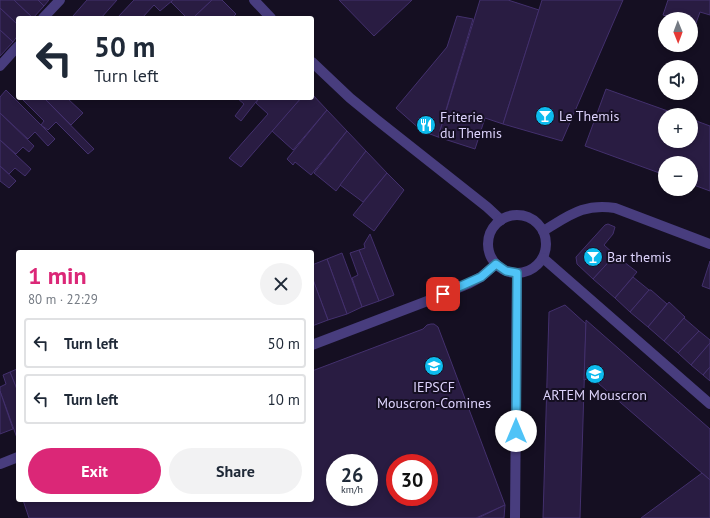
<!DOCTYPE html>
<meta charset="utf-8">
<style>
:root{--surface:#fff;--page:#f2f2f3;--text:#1f2937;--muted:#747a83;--line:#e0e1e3;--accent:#db2777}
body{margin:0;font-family:"PT Sans",sans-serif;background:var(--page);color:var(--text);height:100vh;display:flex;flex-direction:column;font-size:15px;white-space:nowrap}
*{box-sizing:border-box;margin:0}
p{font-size:13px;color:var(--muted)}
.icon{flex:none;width:22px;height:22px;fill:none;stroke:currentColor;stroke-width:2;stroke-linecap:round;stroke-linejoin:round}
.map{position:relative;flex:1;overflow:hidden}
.side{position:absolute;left:16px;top:250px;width:298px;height:252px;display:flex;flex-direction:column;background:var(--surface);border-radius:4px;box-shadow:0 2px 6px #0003}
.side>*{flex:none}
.banner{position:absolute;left:16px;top:16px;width:298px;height:84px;border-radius:4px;box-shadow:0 2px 6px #0003;background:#fff;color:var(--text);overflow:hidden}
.needle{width:26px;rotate:179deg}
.buttons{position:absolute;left:658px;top:12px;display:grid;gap:8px}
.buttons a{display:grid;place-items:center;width:40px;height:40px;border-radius:50%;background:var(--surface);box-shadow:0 2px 6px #0003;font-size:20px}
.speed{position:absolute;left:326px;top:454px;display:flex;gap:8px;font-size:20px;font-weight:700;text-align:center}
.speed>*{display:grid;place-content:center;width:52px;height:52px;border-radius:50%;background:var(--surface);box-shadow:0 2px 6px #0003;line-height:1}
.speed small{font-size:10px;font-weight:400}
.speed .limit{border:6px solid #d22;background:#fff;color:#111}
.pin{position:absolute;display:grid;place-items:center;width:34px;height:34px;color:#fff;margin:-17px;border-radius:8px;box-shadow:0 2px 6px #0006}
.me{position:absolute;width:44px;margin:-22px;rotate:0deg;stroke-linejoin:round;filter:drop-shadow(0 0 3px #0008)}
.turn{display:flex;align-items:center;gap:14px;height:84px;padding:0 12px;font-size:18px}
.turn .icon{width:52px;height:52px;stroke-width:2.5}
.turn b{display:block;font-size:28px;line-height:34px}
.round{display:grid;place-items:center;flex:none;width:42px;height:42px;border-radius:21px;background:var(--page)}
.head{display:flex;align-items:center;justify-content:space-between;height:68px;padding:0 12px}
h1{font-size:24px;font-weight:800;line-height:30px;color:var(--accent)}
.button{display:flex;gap:8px;margin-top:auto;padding:8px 12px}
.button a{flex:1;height:46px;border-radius:24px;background:var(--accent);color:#fff;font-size:16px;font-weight:800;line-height:46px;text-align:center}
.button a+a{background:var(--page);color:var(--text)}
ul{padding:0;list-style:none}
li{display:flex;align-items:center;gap:12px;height:50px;margin:0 8px 6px;padding:0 4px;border:2px solid var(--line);border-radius:4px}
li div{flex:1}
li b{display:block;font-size:15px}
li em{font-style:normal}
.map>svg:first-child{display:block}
.building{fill:#291c42;stroke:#43306d;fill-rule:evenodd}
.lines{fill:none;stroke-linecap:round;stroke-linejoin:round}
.minor{stroke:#483d7e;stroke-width:10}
.tertiary{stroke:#483d7e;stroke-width:10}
.route-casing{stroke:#337fa1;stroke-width:10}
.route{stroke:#4fc3f7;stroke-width:7}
.labels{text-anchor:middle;stroke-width:4;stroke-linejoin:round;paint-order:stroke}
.poi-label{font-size:14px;fill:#ddd3fc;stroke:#150f22;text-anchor:start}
</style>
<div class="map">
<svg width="710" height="518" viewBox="0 0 710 518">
<rect width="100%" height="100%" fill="#150f22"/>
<g class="building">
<path d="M0,0H14L33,18H18V25L0,8Z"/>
<path d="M14,0H38L44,6L33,18Z"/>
<path d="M38,0H49L44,6Z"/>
<path d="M87,0H117L101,18H76L73,16Z"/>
<path d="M134,0H173L160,11L154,5L142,18H119L118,17Z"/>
<path d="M173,0H212L193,18H187L171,2Z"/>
<path d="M212,0H222L236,14L232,18H193Z"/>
<path d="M339,0H412L374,36Z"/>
<path d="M480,0H508L539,10L503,124L485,118L475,149L438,137Z"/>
<path d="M542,0H623L562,141L503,124Z"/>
<path d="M668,0H710V15L700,12L695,26L691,25V19H675L663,15Z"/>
<path d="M0,8L18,25V35L13,42L0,30Z"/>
<path d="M457,16L473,19L438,137L422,131L396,108L447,47Z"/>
<path d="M0,30L13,42L0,56Z"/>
<path d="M606,89L679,115H665V141H691V119L710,126V191L691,184V163H665V175L585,146Z"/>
<path d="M6,90L55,139L48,146L35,132L28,139L0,113V97Z"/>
<path d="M312,94L327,110L293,150L272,131L301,98H312Z"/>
<path d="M21,98H44L94,149L88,154L56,122L48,130L41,125L44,121Z"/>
<path d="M44,98H67L83,113L71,125Z"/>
<path d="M237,98H259L241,121L235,116L244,104Z"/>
<path d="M259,98H301L241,167L229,158L268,114L256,103Z"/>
<path d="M327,110L347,131L311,175L295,162L293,165L287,159Z"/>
<path d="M0,113L34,146L29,152L23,147L16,154L0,140Z"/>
<path d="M347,131L366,151L336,191L314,173Z"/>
<path d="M0,140L31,169L25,176L15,168L9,174L0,166Z"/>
<path d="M366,151L387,173L363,202L340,185Z"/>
<path d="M0,166L16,181L9,188L0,181Z"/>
<path d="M387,173L404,190L374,231L353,215Z"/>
<path d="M608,224L615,227L613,234L604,245L615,255L593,279L577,264L576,257L605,225Z"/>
<path d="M370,234L394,295L379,301L359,250L365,248L364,244Z"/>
<path d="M359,250L379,301L362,307L352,278L358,275L350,253Z"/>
<path d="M342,253L362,307L347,314L327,259Z"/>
<path d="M615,255L637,272L615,298L593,279Z"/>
<path d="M327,259L347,314L328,320L312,277V265Z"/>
<path d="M710,261V289L702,286Z"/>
<path d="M312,277L328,320L312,326Z"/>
<path d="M633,277L649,290L630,312L615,298Z"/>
<path d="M649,290H651L667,304L648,327L630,312Z"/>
<path d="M669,302L685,317L664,341L648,327Z"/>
<path d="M565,305L586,324L580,518H543L549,312Z"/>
<path d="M684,318L699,331L678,353L664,341Z"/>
<path d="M586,320L710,429V480L591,377L584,380Z"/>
<path d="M431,324H434L438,327L505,505L476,518H29L23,500H312V371L423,329L427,325ZM335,463H369V497H335ZM395,463H429V497H395Z"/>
<path d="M699,331L710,340V343L691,365L678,353Z"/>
<path d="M710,343V367L703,375L691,365Z"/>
<path d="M710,367V381L703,375Z"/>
<path d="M17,369L18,370V392L10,372Z"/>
<path d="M10,372L18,392V437L17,438L0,391V387L6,384L3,375Z"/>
<path d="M0,391L13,429L0,434Z"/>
<path d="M702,473L710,480V518H641Z"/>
<path d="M505,505L504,518H478Z"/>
</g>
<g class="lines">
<g class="minor">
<path d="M43,18L60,0"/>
<path d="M0,66L18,46"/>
<path d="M543,231C569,216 583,203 615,208L710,244"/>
<path d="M312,345L430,300L468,284L481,277L496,264"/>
<path d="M0,464L18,457"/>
<path d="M515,518L517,273"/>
</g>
<g class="tertiary">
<path d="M254,0L271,18"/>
<path d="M312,62L350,98L377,120L487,207L501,220"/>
<circle cx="517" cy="244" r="29"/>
<path d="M543,258L710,404"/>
</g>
</g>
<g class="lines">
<defs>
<path id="route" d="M443,294L481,277L496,264L506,271L517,273L516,431"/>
</defs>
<use href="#route" class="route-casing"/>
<use href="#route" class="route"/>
</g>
<defs>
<symbol id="bar-disc" viewBox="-11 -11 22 22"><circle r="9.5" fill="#0dbbee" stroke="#150f22"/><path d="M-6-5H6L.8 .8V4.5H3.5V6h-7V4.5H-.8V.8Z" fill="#fff"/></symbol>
<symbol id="restaurant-disc" viewBox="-11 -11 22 22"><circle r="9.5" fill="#0dbbee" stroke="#150f22"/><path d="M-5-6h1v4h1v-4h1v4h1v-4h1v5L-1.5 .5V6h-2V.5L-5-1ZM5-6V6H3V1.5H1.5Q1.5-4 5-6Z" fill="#fff"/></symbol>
<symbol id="school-disc" viewBox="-11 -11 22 22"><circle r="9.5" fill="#0dbbee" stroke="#150f22"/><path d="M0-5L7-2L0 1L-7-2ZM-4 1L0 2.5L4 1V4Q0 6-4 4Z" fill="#fff"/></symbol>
</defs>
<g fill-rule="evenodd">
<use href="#bar-disc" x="534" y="105" width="22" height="22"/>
<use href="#restaurant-disc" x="415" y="114" width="22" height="22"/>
<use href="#bar-disc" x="582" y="246" width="22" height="22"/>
<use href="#school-disc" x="423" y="355" width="22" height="22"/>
<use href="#school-disc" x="584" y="363" width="22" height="22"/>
</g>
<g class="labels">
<g class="poi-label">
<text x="559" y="121">Le Themis</text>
<text x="440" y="122">Friterie<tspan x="440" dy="16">du Themis</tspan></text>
<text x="607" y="262">Bar themis</text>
<text x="434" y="392" text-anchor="middle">IEPSCF<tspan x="434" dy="16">Mouscron-Comines</tspan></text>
<text x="595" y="400" text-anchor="middle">ARTEM Mouscron</text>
</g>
</g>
</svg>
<div class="buttons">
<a><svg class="needle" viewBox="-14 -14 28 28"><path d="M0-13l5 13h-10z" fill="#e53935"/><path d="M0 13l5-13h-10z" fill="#747a83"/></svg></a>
<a><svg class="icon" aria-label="sound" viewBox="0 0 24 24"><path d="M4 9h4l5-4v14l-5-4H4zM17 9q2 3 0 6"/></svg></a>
<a>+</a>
<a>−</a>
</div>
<div class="speed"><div>26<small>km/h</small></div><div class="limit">30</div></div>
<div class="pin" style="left:443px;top:294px;background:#d93025"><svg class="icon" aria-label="arrive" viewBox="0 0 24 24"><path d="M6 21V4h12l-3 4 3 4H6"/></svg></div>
<svg class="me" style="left:516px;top:431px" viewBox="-20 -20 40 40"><circle r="19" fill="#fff"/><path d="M0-13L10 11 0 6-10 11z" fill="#4fc3f7"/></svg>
<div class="banner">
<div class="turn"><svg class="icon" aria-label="left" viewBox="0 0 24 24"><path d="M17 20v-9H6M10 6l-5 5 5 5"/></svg><div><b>50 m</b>Turn left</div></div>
</div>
<section class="side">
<div class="head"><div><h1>1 min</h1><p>80 m · 22:29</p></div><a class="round"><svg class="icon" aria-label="close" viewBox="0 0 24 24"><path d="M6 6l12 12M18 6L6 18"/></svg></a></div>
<ul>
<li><svg class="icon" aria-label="left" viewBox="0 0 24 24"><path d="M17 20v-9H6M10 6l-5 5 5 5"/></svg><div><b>Turn left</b></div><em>50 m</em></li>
<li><svg class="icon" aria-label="left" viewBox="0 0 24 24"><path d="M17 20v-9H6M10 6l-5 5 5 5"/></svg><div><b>Turn left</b></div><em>10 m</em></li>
</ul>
<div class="button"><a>Exit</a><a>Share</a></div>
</section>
</div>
